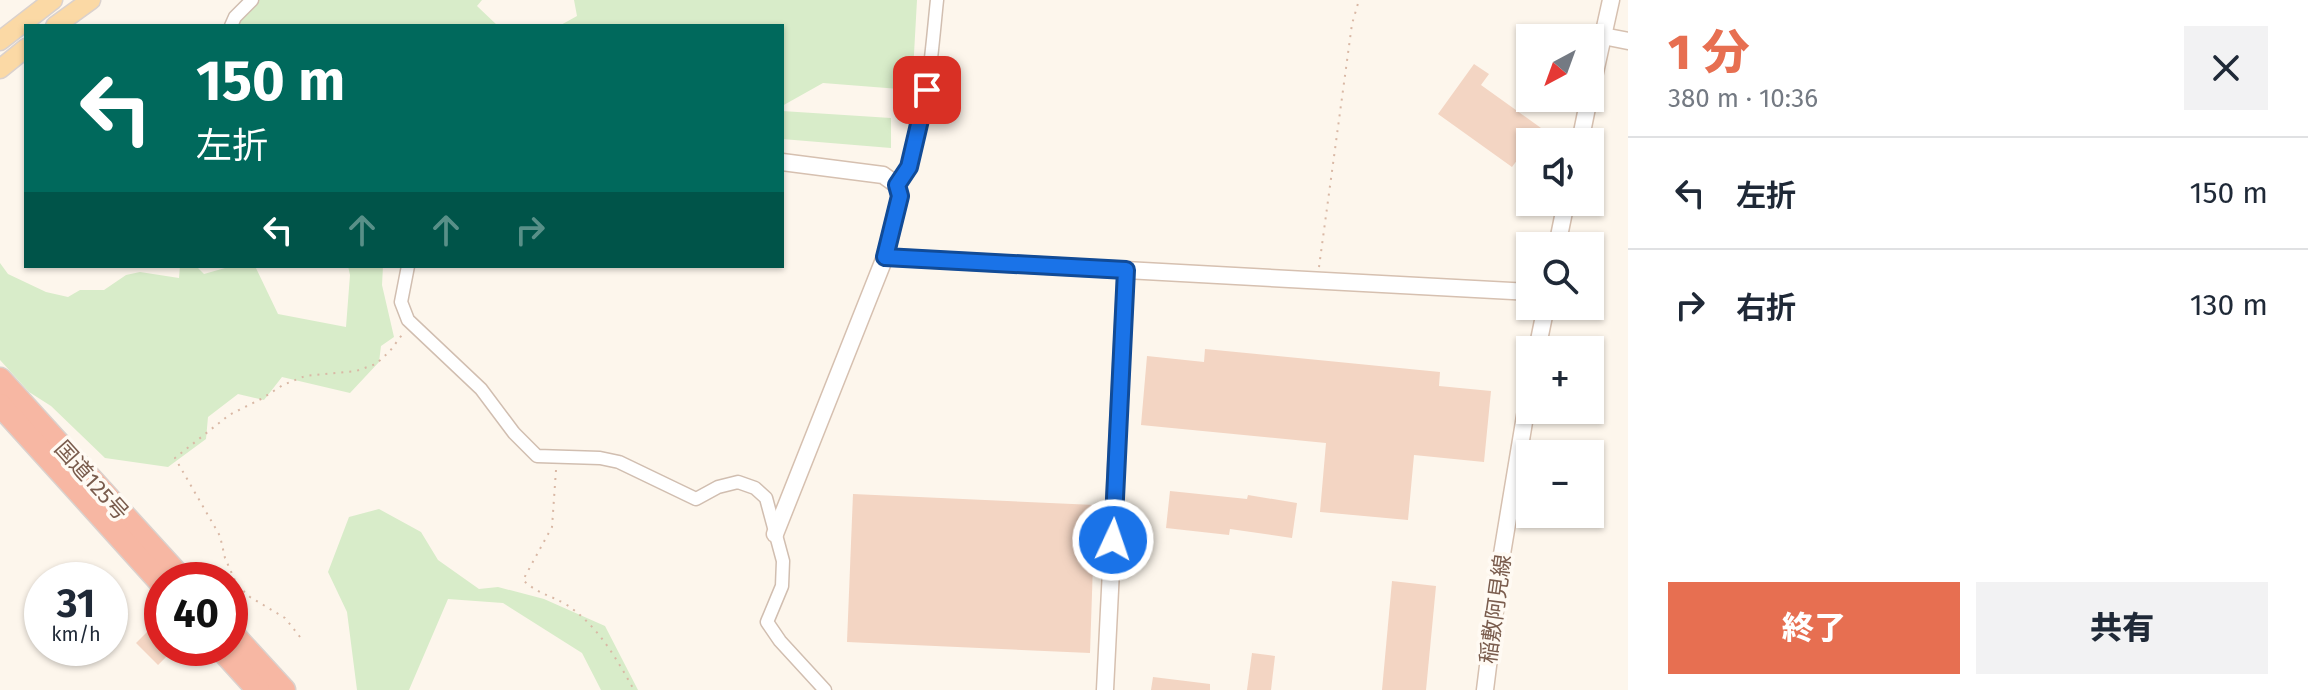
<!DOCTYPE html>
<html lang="ja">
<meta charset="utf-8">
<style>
:root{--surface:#fff;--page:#f2f2f3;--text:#1f2937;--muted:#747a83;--line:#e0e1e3;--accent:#e76f51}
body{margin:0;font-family:"Fira Sans","Noto Sans JP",sans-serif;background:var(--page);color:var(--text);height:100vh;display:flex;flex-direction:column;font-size:30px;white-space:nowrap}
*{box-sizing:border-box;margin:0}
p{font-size:26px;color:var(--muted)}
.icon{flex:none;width:44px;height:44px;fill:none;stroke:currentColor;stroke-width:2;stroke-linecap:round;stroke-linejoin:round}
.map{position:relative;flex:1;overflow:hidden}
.drawer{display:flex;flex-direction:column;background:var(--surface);width:680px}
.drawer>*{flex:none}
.hud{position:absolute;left:24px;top:24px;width:760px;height:244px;border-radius:0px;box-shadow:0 2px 6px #0004;background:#00695c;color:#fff;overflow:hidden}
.needle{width:52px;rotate:221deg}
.tools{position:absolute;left:1516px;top:24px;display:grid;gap:16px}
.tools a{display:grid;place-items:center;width:88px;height:88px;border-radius:0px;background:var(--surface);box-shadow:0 2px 6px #0004;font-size:40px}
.speed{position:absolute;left:24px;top:562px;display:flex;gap:16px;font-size:40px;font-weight:700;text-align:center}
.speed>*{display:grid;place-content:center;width:104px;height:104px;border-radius:50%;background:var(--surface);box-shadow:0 2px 6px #0004;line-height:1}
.speed small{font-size:20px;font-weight:400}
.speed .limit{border:12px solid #d22;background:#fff;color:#111}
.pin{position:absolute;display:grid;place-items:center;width:68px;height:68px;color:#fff;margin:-34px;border-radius:16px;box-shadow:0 4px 12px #0006}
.me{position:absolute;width:88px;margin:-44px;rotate:3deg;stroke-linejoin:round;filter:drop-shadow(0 0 6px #0008)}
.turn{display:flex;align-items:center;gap:28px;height:168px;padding:0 40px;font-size:36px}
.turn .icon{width:104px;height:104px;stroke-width:2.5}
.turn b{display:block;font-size:56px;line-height:68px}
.lanes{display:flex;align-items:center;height:76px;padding:0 40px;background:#0003;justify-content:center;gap:40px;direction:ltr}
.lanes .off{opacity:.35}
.round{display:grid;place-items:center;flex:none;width:84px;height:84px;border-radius:0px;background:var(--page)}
.summary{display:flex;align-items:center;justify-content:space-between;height:136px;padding:0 40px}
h1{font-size:48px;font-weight:800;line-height:60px;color:var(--accent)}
.button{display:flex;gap:16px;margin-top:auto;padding:16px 40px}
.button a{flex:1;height:92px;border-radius:0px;background:var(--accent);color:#fff;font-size:32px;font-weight:800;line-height:92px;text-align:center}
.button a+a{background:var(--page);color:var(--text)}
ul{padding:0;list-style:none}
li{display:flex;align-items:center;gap:24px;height:112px;padding:0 40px;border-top:2px solid var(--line)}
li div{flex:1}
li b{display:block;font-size:30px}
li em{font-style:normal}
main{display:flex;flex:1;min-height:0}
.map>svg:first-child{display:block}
.green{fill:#d8ecc9}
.building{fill:#f3d5c3}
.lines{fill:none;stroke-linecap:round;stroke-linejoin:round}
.street-casing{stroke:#d1beb0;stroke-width:15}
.secondary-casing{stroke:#d6c0b0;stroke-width:19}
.primary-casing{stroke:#dad1cd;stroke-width:21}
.highway-casing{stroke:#dad1cd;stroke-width:25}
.path{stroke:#d9b8a5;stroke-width:2;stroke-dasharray:2 6;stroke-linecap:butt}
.street{stroke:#fff;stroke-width:12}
.secondary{stroke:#fff;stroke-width:16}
.primary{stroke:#fbd9a5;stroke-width:18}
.highway{stroke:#f7b7a3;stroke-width:22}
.route-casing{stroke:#114b97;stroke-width:20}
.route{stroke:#1a73e8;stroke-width:14}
.labels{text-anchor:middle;stroke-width:7;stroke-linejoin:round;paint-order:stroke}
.street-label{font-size:22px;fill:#7a5c4d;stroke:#fffaf3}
</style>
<main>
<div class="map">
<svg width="1628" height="690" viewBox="0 0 1628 690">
<rect width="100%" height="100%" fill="#fdf6ec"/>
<g class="green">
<path d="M246,0H482L477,6L498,26H229Z"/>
<path d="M574,0H917L912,90L823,83L782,106V26H559L577,16Z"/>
<path d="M782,111L891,118V148L782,139Z"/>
<path d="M0,263L8,274L46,292L68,297L80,290H104L126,275L140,272L179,278L180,266H196L204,274L232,266H255L278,314L346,327L350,275L348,266H383L382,285L394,337L381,346L379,362L350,393L282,377L264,400L238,394L208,417L206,439L168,467L105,458L51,406L29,392L0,360Z"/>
<path d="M379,509L421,532L438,560L479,589L498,587L544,599L605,626L638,690H601L582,653L503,603L448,599L409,690H357L347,612L328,572L349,517Z"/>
</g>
<g class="building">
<path d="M1474,64L1489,74L1481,85L1541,128L1512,167L1438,114Z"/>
<path d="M1205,349L1440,372L1439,386L1491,391L1484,462L1414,455L1408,520L1320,512L1326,443L1141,425L1147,356L1204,362Z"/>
<path d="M1170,491L1247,499L1248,495L1297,503L1292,538L1230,529L1229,535L1166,528Z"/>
<path d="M853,494L1095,505L1090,653L847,642Z"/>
<path d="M1392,581L1436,586L1426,690H1382Z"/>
<path d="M149,630L162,644V648H166L170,653L158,665L136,643Z"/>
<path d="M1252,653L1275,656L1271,690H1247Z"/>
<path d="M1153,677L1210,684V690H1151Z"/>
</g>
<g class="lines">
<defs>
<g id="street">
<path d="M231,26L235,17L252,0"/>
<path d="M897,185C927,138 931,56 937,0"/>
<path d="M408,266L401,302L408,320L481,389L514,433L537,456L600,458L619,462L696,499L718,487L738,482L755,488L766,498L783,561L782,586L767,622L780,641L825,690"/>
</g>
<g id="secondary">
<path d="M1603,36L1628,41"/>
<path d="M1590,95L1611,0"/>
<path d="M1580,142L1589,98"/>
<path d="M1557,246L1566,202"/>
<path d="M885,257L1530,292"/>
<path d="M1537,350L1546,306"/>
<path d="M775,534L885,257L900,196L897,185L883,175L782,162"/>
<path d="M1105,690L1126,270"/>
<path d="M1485,690L1502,554L1530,386"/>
</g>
<g id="primary">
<path d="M55,26L91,0"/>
<path d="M0,41L53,0"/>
<path d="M0,69L26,48"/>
</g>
<g id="highway">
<path d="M0,379L183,580"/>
<path d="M0,405L162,584"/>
<path d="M230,631L284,690"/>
<path d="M220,648L258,690"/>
</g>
</defs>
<use href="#street" class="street-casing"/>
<use href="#secondary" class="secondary-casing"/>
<use href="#primary" class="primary-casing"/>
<use href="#highway" class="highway-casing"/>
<g class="path">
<path d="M1319,267L1352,24L1359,0"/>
<path d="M556,470L552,527L523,580C539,595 551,595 567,605C599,627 616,658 634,690"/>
<path d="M300,637L285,618L250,597L237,585L225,558L220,536L175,458L229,415L261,399L283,385L305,376L356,371L376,364L390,351L404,332"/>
</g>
<use href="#street" class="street"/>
<use href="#secondary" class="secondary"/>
<use href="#primary" class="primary"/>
<use href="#highway" class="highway"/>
</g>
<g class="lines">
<defs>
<path id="route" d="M927,90L909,167L897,185L900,196L885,257L1126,270L1113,540"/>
</defs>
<use href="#route" class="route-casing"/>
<use href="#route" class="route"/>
</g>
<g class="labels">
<g class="street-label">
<text transform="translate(92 480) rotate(48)" y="8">国道125号</text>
<text transform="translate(1495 609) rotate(-82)" y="8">稲敷阿見線</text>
</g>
</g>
</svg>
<div class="tools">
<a><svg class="needle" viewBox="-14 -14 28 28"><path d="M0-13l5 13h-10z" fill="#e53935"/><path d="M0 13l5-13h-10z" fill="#747a83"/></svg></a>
<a><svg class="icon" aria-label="sound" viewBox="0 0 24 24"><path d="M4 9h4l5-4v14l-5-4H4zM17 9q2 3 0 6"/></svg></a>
<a><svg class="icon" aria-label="search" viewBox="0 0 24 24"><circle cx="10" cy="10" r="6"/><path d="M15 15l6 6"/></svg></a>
<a>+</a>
<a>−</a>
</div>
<div class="speed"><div>31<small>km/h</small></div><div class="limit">40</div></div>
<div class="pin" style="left:927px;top:90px;background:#d93025"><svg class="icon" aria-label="arrive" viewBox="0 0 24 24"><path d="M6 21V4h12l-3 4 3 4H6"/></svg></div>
<svg class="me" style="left:1113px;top:540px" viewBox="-20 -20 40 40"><circle r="17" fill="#1a73e8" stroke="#fff" stroke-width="3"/><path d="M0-11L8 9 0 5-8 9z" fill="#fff"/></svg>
<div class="hud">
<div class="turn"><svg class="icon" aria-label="left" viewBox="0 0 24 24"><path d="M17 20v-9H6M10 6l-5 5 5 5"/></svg><div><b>150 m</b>左折</div></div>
<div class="lanes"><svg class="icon" aria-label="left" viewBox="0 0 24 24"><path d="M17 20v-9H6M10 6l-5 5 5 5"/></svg><svg class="icon off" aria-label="ahead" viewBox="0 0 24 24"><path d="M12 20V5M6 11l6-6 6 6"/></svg><svg class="icon off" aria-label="ahead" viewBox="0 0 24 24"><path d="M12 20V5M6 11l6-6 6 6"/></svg><svg class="icon off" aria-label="right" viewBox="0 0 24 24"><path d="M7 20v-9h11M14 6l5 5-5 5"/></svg></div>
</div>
</div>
<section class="drawer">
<div class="summary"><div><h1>1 分</h1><p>380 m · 10:36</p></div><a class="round"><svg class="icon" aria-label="close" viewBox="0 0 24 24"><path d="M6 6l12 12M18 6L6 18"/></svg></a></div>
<ul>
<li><svg class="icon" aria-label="left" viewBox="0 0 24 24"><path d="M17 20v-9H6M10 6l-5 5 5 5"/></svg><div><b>左折</b></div><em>150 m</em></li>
<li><svg class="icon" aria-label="right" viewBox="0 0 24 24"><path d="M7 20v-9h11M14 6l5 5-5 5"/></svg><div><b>右折</b></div><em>130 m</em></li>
</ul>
<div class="button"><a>終了</a><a>共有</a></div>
</section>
</main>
